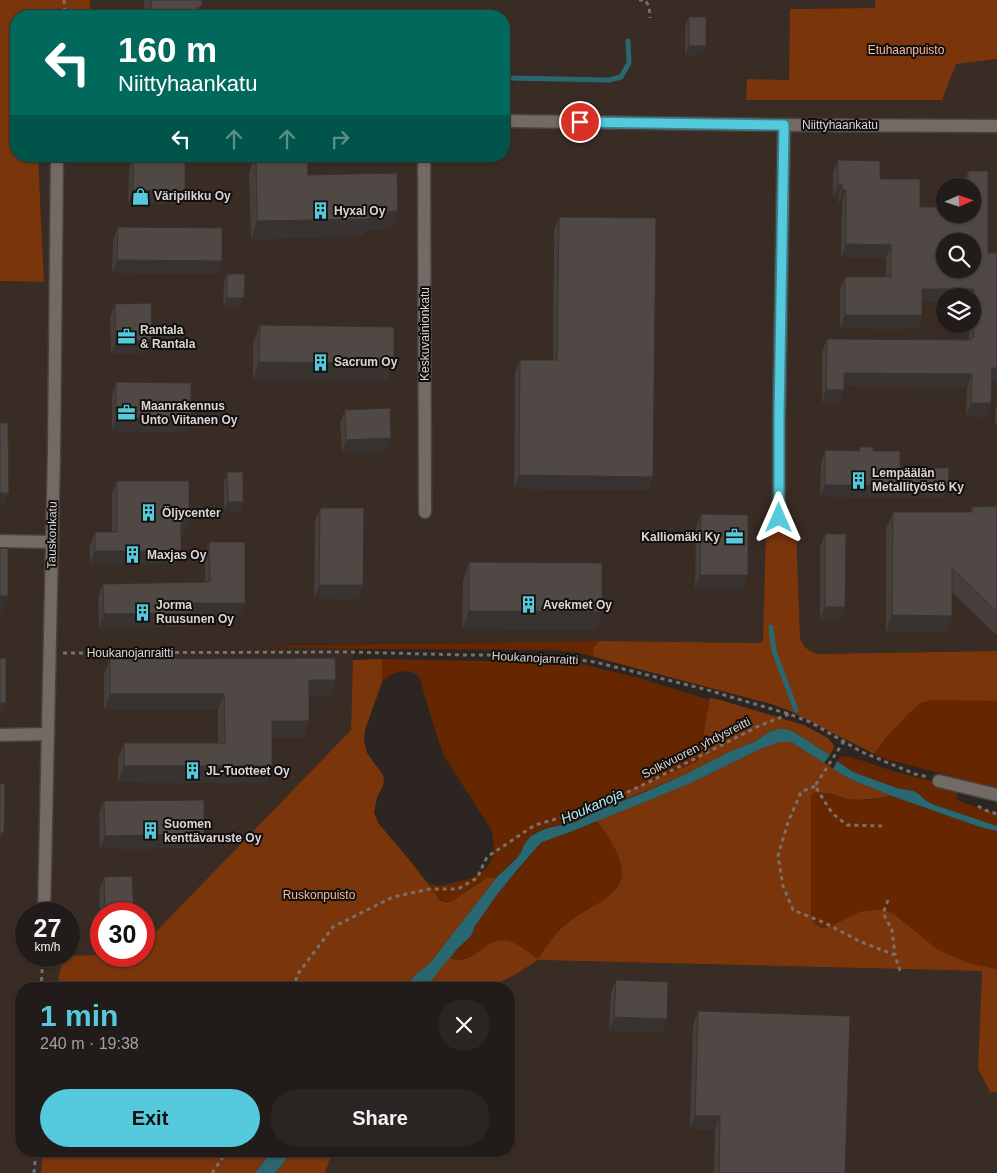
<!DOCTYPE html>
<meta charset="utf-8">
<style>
:root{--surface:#211c19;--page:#292522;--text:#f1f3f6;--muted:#a2a1a2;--line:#3e3a38;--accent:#54cadc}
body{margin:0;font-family:Helvetica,sans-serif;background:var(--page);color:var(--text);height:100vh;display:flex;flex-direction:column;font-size:19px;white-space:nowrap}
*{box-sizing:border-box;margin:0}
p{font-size:16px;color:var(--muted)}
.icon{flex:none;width:28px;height:28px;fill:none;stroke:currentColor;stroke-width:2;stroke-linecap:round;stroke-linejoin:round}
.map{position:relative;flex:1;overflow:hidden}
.panel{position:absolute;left:15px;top:982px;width:500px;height:175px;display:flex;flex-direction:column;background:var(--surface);border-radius:20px;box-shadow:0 1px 4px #0004,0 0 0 1px var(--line)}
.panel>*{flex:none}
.hud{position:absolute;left:10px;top:10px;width:500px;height:152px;border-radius:20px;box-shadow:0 1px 4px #0004,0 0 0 1px var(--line);background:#00695c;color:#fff;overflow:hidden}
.needle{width:32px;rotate:87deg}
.buttons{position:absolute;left:936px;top:178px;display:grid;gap:10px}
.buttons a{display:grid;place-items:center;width:45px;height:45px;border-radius:50%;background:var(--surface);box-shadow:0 1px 4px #0004,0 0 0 1px var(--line);font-size:25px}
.speed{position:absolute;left:15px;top:902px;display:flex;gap:10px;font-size:25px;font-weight:700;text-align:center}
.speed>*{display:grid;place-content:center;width:65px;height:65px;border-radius:50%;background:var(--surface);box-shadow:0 1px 4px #0004,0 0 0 1px var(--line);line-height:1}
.speed small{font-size:12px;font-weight:400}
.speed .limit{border:8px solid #d22;background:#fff;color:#111}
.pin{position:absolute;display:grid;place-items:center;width:42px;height:42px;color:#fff;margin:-21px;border:2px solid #fff;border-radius:50%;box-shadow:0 1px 5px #0007}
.me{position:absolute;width:55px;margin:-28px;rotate:0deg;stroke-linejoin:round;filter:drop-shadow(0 0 4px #0008)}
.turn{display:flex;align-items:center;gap:18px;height:105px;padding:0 25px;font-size:22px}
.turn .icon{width:65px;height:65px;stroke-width:2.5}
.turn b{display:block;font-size:35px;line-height:42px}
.lanes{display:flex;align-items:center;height:48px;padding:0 25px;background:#0003;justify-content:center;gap:25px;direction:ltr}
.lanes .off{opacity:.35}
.round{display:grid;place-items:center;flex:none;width:52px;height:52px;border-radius:26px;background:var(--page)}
.summary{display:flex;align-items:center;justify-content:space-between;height:85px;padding:0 25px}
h1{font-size:30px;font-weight:600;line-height:38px;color:var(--accent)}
.cta{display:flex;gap:10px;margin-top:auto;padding:10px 25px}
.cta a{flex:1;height:58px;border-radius:30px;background:var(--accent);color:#111;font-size:20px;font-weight:600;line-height:58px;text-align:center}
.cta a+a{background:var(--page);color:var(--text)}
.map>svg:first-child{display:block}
.built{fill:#392c25;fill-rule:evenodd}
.green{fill:#662700}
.forest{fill:#7a350b}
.water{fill:#296871}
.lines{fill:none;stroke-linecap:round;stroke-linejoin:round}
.stream{stroke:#296871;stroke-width:5}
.minor-casing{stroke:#48423f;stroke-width:15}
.path{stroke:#77716d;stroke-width:3;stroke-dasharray:4 4;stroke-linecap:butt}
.minor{stroke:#736a66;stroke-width:12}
.wall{fill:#453e3a;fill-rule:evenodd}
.shaded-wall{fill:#383230}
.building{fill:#504844;stroke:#383230;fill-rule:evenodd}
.route-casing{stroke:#37838f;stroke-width:12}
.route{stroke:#54cadc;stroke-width:9}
.labels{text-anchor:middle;stroke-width:4;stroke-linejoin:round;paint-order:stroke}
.park-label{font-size:12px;fill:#f8b99c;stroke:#120f0d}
.street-label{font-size:12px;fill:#dbd6d4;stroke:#120f0d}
.poi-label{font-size:12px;font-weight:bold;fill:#dbd6d4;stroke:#120f0d;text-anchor:start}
.water-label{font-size:14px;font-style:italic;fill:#b8edf6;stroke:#120f0d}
</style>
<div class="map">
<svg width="997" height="1173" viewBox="0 0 997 1173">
<rect width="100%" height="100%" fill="#2c2521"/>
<g class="built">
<path d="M90,0H875V8L790,9V80L747,79L746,100L956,64L997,59V651L817,654L811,652L802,645L800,638L796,526L793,524L769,523L766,527L764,637L763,641L759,643L600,641L258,645L354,649L351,730L144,944V914H101V955L69,956V914H26V956H67L64,957L60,970L57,989H21V1151H43L41,1173H0V281L44,282L38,156H504V16H90ZM945,186H972V214H945ZM945,241H972V269H945ZM945,296H972V324H945Z"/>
<path d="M538,960L982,971L978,1069L990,1092H997V1173H325L333,1151H509V989H488L490,987L518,973Z"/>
</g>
<g class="green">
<path d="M600,641L595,644L593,654L594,657L579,653L557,650L354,649L241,646Z"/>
<path d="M382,659L488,661L560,662L580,664L636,677L706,699L709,703L699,759L696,762L601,806L602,809C594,813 586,818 577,821C563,826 545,826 532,835C524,841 523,850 517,857C511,864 504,870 497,877L495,876L480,882L450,902C439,902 433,891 427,882C436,888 443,885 453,883C462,881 475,878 482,872C496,862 495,844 491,829L444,756L434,727L419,676C406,667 393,672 382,682Z"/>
<path d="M954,699L997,701V788L882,758L874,754C883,742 910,707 922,702C933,699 943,699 954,699Z"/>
<path d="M845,756L851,757L896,772L955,787L957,790V799L959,801L997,814V826L932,804L925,800L919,794L913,791L897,788L853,772L837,761L841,757Z"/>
<path d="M821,792L848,799L867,800L892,796L980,827L997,831V969L968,963L937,949L894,914L859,912L829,927L822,928L816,925L811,918V798L814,793Z"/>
<path d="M597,821C610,840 636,873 612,893C599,905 580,912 566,923C554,933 547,946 538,960L512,942L460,960L449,958L457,949L471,936L475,926L496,896L538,846L542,842L565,834Z"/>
</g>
<g class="forest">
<path d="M0,0H90V16H16V156H38L44,282L0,281Z"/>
<path d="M875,0H997V59L956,64L942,100H746L747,79L789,80L790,9L875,8Z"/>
<path d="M768,523L793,524L796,526L800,638C803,647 808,651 818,654L997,651V701L932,700L920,703L909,713L886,738L874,754L790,711L771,704L594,657C591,650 594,645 600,641L759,643L763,641L766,527Z"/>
<path d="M382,659V682L365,730L364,741L367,753L383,775L384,781L383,786L377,797L374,813L379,824L412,863L440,900L445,902H450L487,878L497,877L430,963L415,975L404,989H57L60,970L64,956L101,955L144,956V944L351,730L353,660Z"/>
<path d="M711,698L717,699L804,725L828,738L833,744L834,748L830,755L792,731L778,729L769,732L754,742L731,751L684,775L602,809V802L696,762L699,759L709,703L708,700Z"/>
<path d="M785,741L791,742L852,780L892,796C877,798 864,801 849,799C838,797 826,791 814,793L811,797V918L816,925L822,928L829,927L859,912L873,910H883L894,914L937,949L968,963L997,969V1092H990L978,1069L982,971L538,960L518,973L490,987L488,989H424L449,958C453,959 457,960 461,960C480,957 490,934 512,942C521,946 530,954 538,959C547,946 554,933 567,923C580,912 599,905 612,893C636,873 610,840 597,821L689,784L758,750L780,742Z"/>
<path d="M43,1151H272L255,1173H41Z"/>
<path d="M293,1151H333L325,1173H275Z"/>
</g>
<g class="water">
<path d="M778,729H785L792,731L830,755L824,763L791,742H780L758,750L689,784L565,834L542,842L538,846L517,870L496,896L475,926L471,936L457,949L424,989H404L415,975L430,963L497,877L517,858L521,852L525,843L531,836L538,832L548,828L576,822L590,814L640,794L684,775L731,751L754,742L769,732Z"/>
<path d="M837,761L853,772L897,788L913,791L919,794L925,800L932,804L997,826V831L980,827L892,796L852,780L833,769Z"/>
<path d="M272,1151H293L275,1173H255Z"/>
</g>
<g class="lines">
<g class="stream">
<path d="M504,78L609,80L621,77L629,63L628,41"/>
<path d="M771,627L774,651L796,710"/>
</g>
<defs>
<g id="minor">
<path d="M504,121L784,125L997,126"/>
<path d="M424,156L425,512"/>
<path d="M779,518V418L784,125"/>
<path d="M0,541L52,542"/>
<path d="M0,735L48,734"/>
<path d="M939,781L997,795"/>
<path d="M44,914L54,451L57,156"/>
</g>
</defs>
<use href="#minor" class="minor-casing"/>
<g class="path">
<path d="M64,0L65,16"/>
<path d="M639,0H645L649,6L650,18"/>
<path d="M63,653L349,652L467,655H511L546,656L595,662L704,689L789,714L810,722L862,752L915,774L928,777"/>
<path d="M844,741L815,786L832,813L847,825L882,826"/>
<path d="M815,786L801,792L788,822L778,856L783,886L793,910L825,923L861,942L895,955L901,974"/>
<path d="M978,806L985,810L997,814"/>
<path d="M888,900L883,913L892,930L895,955"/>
<path d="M41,989L43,956"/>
<path d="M294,989L297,975L333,927L393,897L429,889H458L477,878L487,857L535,825L591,809L647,783L759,726L789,714"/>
<path d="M34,1173L36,1151"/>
<path d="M212,1173L227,1151"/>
</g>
<use href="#minor" class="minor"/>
</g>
<g class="wall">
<path d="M144,0H202L198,16H144Z"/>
<path d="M689,17L702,55H685V26Z"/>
<path d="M133,156L180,204H128L129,169Z"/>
<path d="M255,156H307L308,175L398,211L391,229L366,230L363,236L251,239L249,173Z"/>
<path d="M838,160L880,161V179H920V207H945V214H972V186H963V184L968,171H988V253H997V381H992L991,403L986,417L966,416L967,388L844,386V390L839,403H822V352L827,339L969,340V324H972V296H945V302H922V315L917,329L840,328V290L845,277H886V258L841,257L842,203H838V198H833V173ZM945,241H972V269H945Z"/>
<path d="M559,217L653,477L648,490L514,489L515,373L520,360H553L554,230Z"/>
<path d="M118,227L222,261L217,274L112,273L113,240Z"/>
<path d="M227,274L241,307H223L224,283Z"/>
<path d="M115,304L147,353L111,354L110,318Z"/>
<path d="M260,325L394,363L387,381L253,380V343Z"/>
<path d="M116,382L186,432L112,431V396Z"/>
<path d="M997,406V423H995V411Z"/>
<path d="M345,410L386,451L342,453L340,423Z"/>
<path d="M860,447L873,451L900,468L944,498L820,497L821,463L825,450L859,451Z"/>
<path d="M227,472L243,502L240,511H224V481Z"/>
<path d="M117,481L189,519L184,533H181L176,564H90V545L95,532H112V494Z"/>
<path d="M997,506V634H995L952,592V616L946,633H886V529L893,512H970L972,507Z"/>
<path d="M320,508L363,585L358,599L314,598L315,521Z"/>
<path d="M701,514L743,589L695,588L696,528Z"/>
<path d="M825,534L841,620H820V547Z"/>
<path d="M209,542L240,616H189L186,627L99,628L98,597L103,584L205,582V555Z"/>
<path d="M469,562L602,612L596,630L462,629L463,580Z"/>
<path d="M110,659L336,680L329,696H309V721L303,738H272V766L266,783L118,782V759L124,743H218V710H104V675Z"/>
<path d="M104,801L204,834L200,848L100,849L99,814Z"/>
<path d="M104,877L134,914H101V935L99,891Z"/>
<path d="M616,980L662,1032L609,1031L611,993Z"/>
<path d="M698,1011L845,1173H714L715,1130L690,1129L693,1025Z"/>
</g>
<g class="shaded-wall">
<path d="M202,5L198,16H189Z"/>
<path d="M689,46H706L702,55H685Z"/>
<path d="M838,185H842L838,198H833Z"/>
<path d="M133,190L185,191L180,204H128Z"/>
<path d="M842,190H846L842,203H838Z"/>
<path d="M398,211L391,229L366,230L363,236L251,239L257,221L370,212Z"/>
<path d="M846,244L891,245L886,258L841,257Z"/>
<path d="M117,260L222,261L217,274L112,273Z"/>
<path d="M922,289H974L972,296H945V302H917Z"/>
<path d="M227,298H244L241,307H223Z"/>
<path d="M845,315H922L917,329L840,328Z"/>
<path d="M152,340L147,353L111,354L116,341Z"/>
<path d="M259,362L394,363L387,381L253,380Z"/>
<path d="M992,368H997V381H987Z"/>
<path d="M844,373L972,374L967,388L839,386Z"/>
<path d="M826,390H844L839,403H822Z"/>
<path d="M971,403H991L986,417L966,416Z"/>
<path d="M116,418H191L186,432L112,431Z"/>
<path d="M391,438L386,451L342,453L346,440Z"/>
<path d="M519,475L653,477L648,490L514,489Z"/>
<path d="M825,485L948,486L944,498L820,497Z"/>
<path d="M0,493H9L4,506H0Z"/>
<path d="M228,502H243L240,511H224Z"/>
<path d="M181,519H189L184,533H176Z"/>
<path d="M95,551H181L176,564H90Z"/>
<path d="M700,575H748L743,589L695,588Z"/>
<path d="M319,585H363L358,599L314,598Z"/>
<path d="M0,596H8L1,613H0Z"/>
<path d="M190,603H245L240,616H189L186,627L99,628L104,614Z"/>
<path d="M825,607H845L841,620H820Z"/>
<path d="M469,611L602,612L596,630L462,629Z"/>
<path d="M892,615L952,616L946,633H886Z"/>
<path d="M309,680H336L329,696H303Z"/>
<path d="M110,694H224L218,710H104Z"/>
<path d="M0,703H6L1,716H0Z"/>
<path d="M272,721H309L303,738H266Z"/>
<path d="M124,766H272L266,783L118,782Z"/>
<path d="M4,832L0,843V834Z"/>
<path d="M204,834L200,848L100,849L105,836Z"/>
<path d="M614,1017L667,1019L662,1032L609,1031Z"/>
<path d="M695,1116H720L715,1130L690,1129Z"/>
</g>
<g class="building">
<path d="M151,0H202V5L189,16H151Z"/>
<rect x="689" y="17" width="17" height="29"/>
<path d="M134,156H185V191L133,190Z"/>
<path d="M256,156H307L308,175L397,173L398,211L370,212V219L257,221Z"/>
<path d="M838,160L880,161V179H920V207H945V214H972V186H968V171H988V253H997V368H992L991,403H971L972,374L844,373V390H826L827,339L972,340V337H974V289H922V315H845V277H891V245L846,244V190H842V185H838ZM945,241H972V269H945Z"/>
<path d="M559,217L656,218L653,477L519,475L520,360H557Z"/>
<path d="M118,227L222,228V261L117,260Z"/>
<path d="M227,274H245L244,298H227Z"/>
<path d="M151,303L152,340L116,341L115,304Z"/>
<path d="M260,325L394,327V363L259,362Z"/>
<path d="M116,382L191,383V418H116Z"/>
<path d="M390,408L391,438L346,440L345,410Z"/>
<path d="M0,423H8L9,493H0Z"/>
<path d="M860,447H873V451H900V468H949L948,486L825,485V450L860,451Z"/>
<path d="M227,472H243V502H228Z"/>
<path d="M117,481H189V519H181V551H95V532H117Z"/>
<path d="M997,506V612L952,568V616L892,615L893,512H972V507Z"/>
<path d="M320,508H364L363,585H319Z"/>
<path d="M701,514L748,515V575H700Z"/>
<path d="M825,534H846L845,607H825Z"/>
<path d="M209,542H245V603H190V613L104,614L103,584L210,582Z"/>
<rect x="0" y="548" width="8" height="48"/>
<path d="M469,562L602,563V612L469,611Z"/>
<rect x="0" y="658" width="6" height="45"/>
<path d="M335,658L336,680H309V721H272V766H124V743H225L224,694H110V659Z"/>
<path d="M0,784H5L4,832L0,834Z"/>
<path d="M204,800V834L105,836L104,801Z"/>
<path d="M132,876L134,914H105L104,877Z"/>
<path d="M616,980L668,982L667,1019L614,1017Z"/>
<path d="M698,1011L850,1016L845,1173H719L720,1116H695Z"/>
</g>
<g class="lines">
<defs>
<path id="route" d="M580,122L784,125L779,418V518"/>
</defs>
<use href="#route" class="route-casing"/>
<use href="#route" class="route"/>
</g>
<defs>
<symbol id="shop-bare" viewBox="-9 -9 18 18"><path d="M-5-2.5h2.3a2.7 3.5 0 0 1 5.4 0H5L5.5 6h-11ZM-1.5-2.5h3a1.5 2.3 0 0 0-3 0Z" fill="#54cadc" stroke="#120f0d" stroke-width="2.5" paint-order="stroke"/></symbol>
<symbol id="building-bare" viewBox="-9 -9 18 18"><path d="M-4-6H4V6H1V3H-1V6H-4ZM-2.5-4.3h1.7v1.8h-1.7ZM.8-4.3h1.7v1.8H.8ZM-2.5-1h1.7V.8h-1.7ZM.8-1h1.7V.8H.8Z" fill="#54cadc" stroke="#120f0d" stroke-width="2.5" paint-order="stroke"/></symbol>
<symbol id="office-bare" viewBox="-9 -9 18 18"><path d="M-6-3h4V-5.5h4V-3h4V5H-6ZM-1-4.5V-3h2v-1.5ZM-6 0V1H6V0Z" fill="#54cadc" stroke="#120f0d" stroke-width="2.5" paint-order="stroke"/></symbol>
</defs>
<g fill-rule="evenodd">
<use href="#shop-bare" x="128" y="184" width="25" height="25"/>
<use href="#building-bare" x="308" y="198" width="25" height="25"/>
<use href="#office-bare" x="114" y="324" width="25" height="25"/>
<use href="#building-bare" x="308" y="350" width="25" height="25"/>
<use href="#office-bare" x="114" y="400" width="25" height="25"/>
<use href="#building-bare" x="846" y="468" width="25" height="25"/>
<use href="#building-bare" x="136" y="500" width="25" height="25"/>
<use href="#office-bare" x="722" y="524" width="25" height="25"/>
<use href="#building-bare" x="120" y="542" width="25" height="25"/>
<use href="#building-bare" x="516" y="592" width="25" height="25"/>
<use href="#building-bare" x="130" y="600" width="25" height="25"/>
<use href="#building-bare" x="180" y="758" width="25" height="25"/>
<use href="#building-bare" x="138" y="818" width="25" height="25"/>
</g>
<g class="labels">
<g class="park-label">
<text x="906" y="54">Etuhaanpuisto</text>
<text x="319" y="899">Ruskonpuisto</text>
</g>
<g class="street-label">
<text x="840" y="129">Niittyhaankatu</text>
<text transform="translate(425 334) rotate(-90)" y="4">Keskuvainionkatu</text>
<text transform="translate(52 535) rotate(-89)" y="4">Tauskonkatu</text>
<text x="130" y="657">Houkanojanraitti</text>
<text transform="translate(535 658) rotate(3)" y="4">Houkanojanraitti</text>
<text transform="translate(696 748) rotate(-27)" y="4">Solkivuoren yhdysreitti</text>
</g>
<g class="poi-label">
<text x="154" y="200">Väripilkku Oy</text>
<text x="334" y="215">Hyxal Oy</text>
<text x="140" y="334">Rantala<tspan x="140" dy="14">&amp; Rantala</tspan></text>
<text x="334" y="366">Sacrum Oy</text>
<text x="141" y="410">Maanrakennus<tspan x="141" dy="14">Unto Viitanen Oy</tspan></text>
<text x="872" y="477">Lempäälän<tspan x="872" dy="14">Metallityöstö Ky</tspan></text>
<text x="162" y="517">Öljycenter</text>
<text x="720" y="541" text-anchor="end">Kalliomäki Ky</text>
<text x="147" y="559">Maxjas Oy</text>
<text x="156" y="609">Jorma<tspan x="156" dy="14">Ruusunen Oy</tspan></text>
<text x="543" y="609">Avekmet Oy</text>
<text x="206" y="775">JL-Tuotteet Oy</text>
<text x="164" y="828">Suomen<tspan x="164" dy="14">kenttävaruste Oy</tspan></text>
</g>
<g class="water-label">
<text transform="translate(592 806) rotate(-24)" y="5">Houkanoja</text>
</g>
</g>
</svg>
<div class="buttons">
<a><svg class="needle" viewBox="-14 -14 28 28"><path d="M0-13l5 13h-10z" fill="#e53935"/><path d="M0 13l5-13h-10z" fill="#a2a1a2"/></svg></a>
<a><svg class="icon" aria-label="search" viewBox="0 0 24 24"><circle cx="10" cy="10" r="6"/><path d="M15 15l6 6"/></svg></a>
<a><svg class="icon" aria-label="layers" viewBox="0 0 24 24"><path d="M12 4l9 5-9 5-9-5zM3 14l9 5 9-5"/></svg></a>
</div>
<div class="speed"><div>27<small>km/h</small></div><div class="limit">30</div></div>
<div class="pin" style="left:580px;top:122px;background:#d93025"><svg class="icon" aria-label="arrive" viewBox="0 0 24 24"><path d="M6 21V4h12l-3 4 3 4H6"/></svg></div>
<svg class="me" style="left:779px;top:518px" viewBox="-20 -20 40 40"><path d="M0-17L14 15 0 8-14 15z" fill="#54cadc" stroke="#fff" stroke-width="4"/></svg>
<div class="hud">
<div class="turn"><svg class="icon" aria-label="left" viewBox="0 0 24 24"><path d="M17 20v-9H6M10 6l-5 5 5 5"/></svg><div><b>160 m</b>Niittyhaankatu</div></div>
<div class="lanes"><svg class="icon" aria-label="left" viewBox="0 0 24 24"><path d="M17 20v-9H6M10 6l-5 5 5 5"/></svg><svg class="icon off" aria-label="ahead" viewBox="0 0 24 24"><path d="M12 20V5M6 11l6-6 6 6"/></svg><svg class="icon off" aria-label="ahead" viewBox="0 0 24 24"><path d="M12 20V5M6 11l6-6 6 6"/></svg><svg class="icon off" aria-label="right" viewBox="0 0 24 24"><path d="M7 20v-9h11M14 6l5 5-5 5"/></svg></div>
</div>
<section class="panel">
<div class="summary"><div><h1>1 min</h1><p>240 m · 19:38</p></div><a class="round"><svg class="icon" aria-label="close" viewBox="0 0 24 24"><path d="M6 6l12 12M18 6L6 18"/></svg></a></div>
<div class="cta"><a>Exit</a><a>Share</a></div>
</section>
</div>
